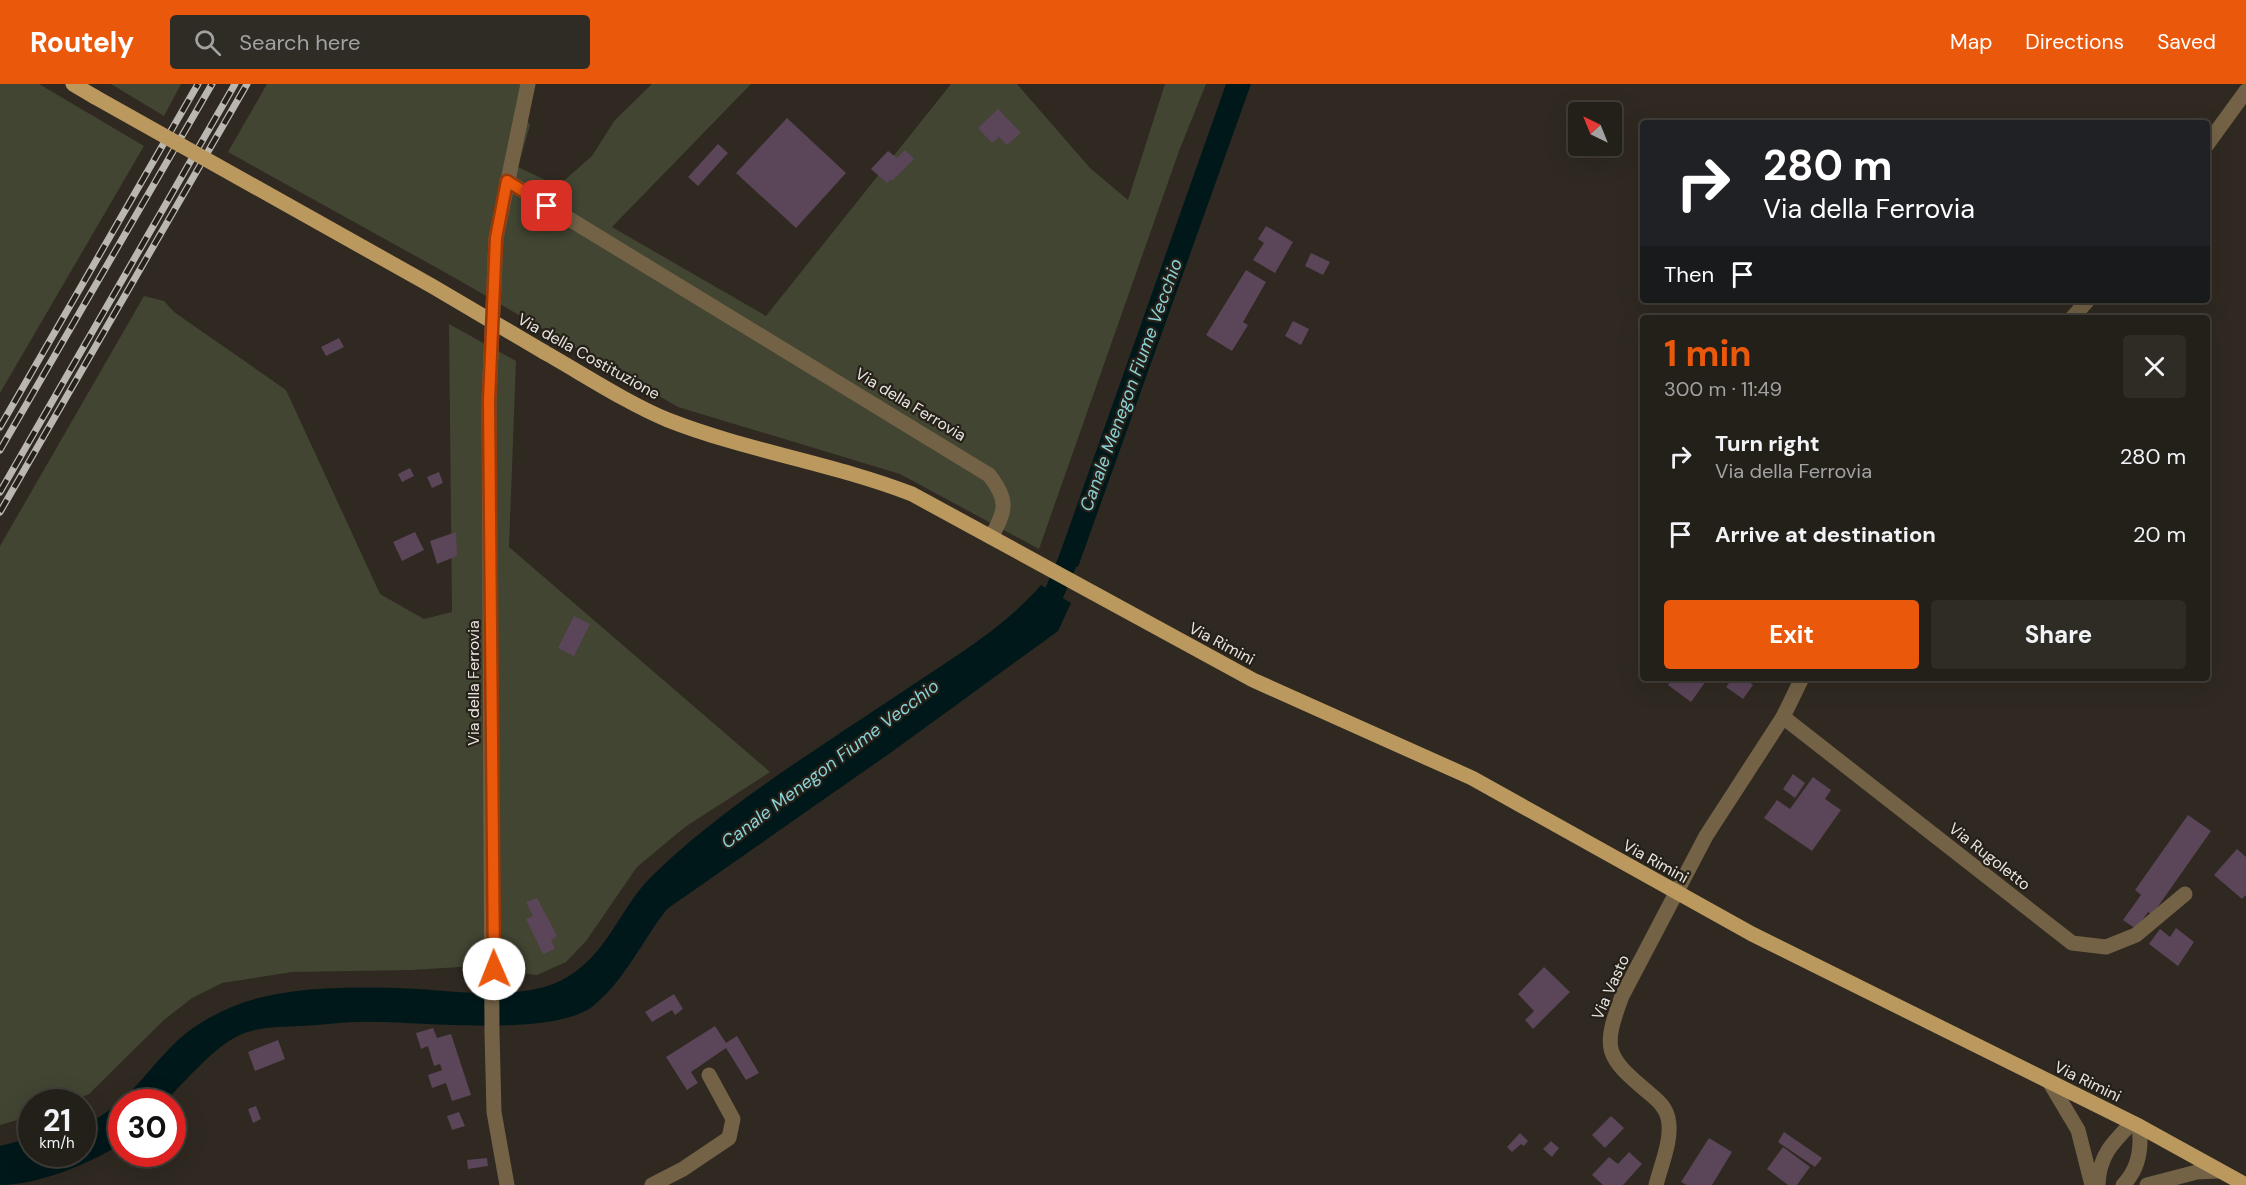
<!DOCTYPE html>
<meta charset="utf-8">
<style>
:root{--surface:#231f19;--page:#2f2c26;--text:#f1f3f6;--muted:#a3a2a2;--line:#403d38;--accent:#ea580c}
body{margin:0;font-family:"DM Sans",sans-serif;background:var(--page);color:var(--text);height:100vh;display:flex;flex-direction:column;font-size:22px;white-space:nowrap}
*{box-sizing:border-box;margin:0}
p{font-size:20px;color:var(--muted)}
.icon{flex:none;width:33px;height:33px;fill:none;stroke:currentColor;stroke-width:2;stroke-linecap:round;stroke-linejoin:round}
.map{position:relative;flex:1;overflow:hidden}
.side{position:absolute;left:1640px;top:231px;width:570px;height:366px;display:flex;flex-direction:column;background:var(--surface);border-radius:6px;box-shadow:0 6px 24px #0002,0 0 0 2px var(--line)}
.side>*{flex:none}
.banner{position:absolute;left:1640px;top:36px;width:570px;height:183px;border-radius:6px;box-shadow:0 6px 24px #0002,0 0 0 2px var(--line);background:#202124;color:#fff;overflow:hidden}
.needle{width:39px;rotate:317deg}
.tools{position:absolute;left:1568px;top:18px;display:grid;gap:12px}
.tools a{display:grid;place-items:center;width:54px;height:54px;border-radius:6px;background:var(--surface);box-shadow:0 6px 24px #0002,0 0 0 2px var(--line);font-size:30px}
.speed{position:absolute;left:18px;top:1005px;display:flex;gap:12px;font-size:30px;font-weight:700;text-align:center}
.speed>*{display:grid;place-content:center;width:78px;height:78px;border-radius:50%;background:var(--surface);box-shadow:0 6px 24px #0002,0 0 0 2px var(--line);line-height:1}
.speed small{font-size:15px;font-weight:400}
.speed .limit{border:9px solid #d22;background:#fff;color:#111}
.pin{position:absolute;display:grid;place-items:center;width:51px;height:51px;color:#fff;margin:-26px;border-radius:12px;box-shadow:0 3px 9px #0006}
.me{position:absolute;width:66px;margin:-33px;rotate:359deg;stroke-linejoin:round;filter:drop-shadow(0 0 4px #0008)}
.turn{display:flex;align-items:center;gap:21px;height:126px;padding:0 24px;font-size:27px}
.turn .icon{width:78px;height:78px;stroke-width:2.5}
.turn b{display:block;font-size:42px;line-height:51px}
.then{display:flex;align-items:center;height:57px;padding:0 24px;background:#0003;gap:12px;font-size:22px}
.round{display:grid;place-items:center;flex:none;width:63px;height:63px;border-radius:6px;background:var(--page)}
.head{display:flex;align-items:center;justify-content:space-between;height:102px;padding:0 24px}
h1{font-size:36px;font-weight:700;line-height:45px;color:var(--accent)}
.cta{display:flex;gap:12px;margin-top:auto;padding:12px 24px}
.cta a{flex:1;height:69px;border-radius:6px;background:var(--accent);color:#fff;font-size:24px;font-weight:700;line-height:69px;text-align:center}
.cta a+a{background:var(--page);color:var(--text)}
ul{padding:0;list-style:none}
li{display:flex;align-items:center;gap:18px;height:78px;padding:0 24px}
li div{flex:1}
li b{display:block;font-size:22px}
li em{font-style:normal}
header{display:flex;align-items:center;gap:36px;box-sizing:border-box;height:84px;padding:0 30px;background:var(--accent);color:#fff}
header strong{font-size:28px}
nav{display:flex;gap:33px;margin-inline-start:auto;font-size:21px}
.search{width:420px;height:54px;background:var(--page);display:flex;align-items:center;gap:15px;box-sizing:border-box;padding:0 21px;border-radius:6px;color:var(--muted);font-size:22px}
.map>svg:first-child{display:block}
.green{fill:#424532}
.water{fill:#00181a}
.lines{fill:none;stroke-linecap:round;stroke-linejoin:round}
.canal{stroke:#00181a;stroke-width:20}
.building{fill:#5b4559}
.minor{stroke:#736246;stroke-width:15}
.major{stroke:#bb985e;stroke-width:15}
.rail-casing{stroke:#bab6b0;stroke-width:7}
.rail{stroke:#252018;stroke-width:4.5;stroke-dasharray:14;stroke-linecap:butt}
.major-bridge{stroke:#bb985e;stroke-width:15}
.route-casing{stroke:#983908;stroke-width:15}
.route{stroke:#ea580c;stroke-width:10}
.labels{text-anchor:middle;stroke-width:4.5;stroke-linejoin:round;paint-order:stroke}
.street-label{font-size:16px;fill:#e8e4df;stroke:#252018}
.water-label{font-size:18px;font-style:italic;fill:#8ad2d8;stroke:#252018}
</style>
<header>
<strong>Routely</strong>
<div class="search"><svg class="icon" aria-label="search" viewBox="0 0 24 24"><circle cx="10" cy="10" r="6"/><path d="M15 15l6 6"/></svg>Search here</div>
<nav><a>Map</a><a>Directions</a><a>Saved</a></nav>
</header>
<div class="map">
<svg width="2246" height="1101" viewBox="0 0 2246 1101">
<rect width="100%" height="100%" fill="#2f2921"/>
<g class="green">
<path d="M0,0H39L144,62L0,309Z"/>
<path d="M111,0H181L164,32Z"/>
<path d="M267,0H523L524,33L530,41L518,83L558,102L592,72L615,36L652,0H751L612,143L766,232L951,0H1017L1090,84L1128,116L1165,0H1206L1179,67L1039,465L900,390L678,323L448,190L228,68Z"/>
<path d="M144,212L164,217L174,228L286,306L380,510L424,535L452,528L449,240L516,277L509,463L770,688L685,743L637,783L586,857L566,878L537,891L476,882L411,886L292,888L222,899L192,914L164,936L89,1010L72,1018H32L31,1032L0,1041V462Z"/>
</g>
<g class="water">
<path d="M1226,0H1251L1078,483L1059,472Z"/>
<path d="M1041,501L1071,519L1058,547L893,667L667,825C642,857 625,896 593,922C554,953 425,938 374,938C350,937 325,941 301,942C280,943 254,942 234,954C212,966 183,999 165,1018H122L121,1060C89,1080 38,1101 0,1101V1062L31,1054L32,1070H82L83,1042C131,1018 141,992 176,958C199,936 233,920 263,913C307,903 351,903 396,904C445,905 517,919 562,896C608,872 619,824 652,792C726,720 822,662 908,604C954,573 1005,543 1041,501Z"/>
</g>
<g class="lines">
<path class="canal" d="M1035,527L1052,514L1078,453"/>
</g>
<g class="building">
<path d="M998,25L1021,49L1007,61L999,53L992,59L978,44Z"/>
<path d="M787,34L846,89L796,144L736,89Z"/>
<path d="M718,60L728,69L698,102L688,93Z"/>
<path d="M905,66L914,75L892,97L891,95L887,99L871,85L888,67L897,74Z"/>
<path d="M1266,142L1293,158L1275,189L1253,176L1264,159L1258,155Z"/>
<path d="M1311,169L1330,178L1323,191L1305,182Z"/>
<path d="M1246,186L1266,198L1243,238L1248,241L1232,267L1206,251Z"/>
<path d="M1293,237L1309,245L1301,261L1285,252Z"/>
<path d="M339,254L344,263L326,272L321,263Z"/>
<path d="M410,384L414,392L402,398L398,390Z"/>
<path d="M439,388L443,399L432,404L427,393Z"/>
<path d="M415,448L424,466L402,477L393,458Z"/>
<path d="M456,448L457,472L437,480L430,457Z"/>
<path d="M574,532L590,540L574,572L558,564Z"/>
<path d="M1673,594H1708L1691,618L1668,601Z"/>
<path d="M1733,594H1744L1753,601L1743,615L1726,603Z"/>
<path d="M1793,690L1805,699L1795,714L1783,705Z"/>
<path d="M1813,693L1831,706L1825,715L1841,726L1812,767L1764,734L1777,716L1790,725Z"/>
<path d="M2188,731L2211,747L2152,831L2148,828L2136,845L2123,836L2141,811L2135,806Z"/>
<path d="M2237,765L2246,773V811L2242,815L2214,791Z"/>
<path d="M537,814L557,852L551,856L555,865L543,870L526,835L533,832L526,818Z"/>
<path d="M2176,844L2194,858L2178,882L2149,860L2160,845L2170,853Z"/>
<path d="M1544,883L1570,908L1533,945L1525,936L1534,927L1518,910Z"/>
<path d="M674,910L683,925L675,931L672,926L652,938L645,928Z"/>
<path d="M715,942L726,959L737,952L759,989L746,996L726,964L691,988L698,999L687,1006L666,973Z"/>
<path d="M433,944L437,954L451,950L471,1011L452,1017L446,999L432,1004L428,991L442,986L440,980L434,982L428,962L421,965L416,949Z"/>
<path d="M278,956L285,975L255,987L248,968Z"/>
<path d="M256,1022L261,1035L253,1039L248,1025Z"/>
<path d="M459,1028L465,1042L452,1046L447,1032Z"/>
<path d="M1611,1032L1624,1044L1605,1064L1592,1051Z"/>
<path d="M1784,1048L1822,1074L1815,1083L1778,1058Z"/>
<path d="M1520,1049L1528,1057L1524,1062L1521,1060L1512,1068L1507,1063Z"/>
<path d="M1709,1054L1732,1068L1712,1101H1687L1681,1098Z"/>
<path d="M1551,1057L1559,1064L1552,1073L1543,1065Z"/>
<path d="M1783,1063L1810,1083L1797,1101H1788L1767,1085Z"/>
<path d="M1629,1068L1642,1080L1623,1101H1603L1592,1091L1609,1073L1618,1080Z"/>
<path d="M487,1074L488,1082L468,1085L467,1076Z"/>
</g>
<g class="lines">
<g class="minor">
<path d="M2206,62L2246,7"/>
<path d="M507,97L989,391C1009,416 1006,427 991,453"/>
<path d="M2072,234L2088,216"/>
<path d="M1783,633L2072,859L2106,863L2136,851L2185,810"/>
<path d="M2050,999L2078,1046L2092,1101"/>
<path d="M507,1101L494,1028L492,949L489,316L496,154L528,0"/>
<path d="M652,1101L683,1085L729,1054L733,1035L709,991"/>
<path d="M1656,1101C1661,1081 1673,1054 1668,1034C1665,1022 1658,1017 1649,1009C1605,972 1602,966 1622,912L1706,752L1783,633L1802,594"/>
<path d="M2098,1101C2099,1072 2112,1059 2132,1039"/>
<path d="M2123,1101C2139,1085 2142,1064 2139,1042"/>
<path d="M2147,1101L2197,1088L2218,1087"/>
</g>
<g class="major">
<path d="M73,0L95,13"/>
<path d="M544,268C583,290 627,319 668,336C747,367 832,379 912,410L1253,596L1472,694L1752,850L2139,1042L2246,1101"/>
</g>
<defs>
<g id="rail">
<path d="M0,343L198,0"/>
<path d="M0,366L212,0"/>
<path d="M0,408L235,0"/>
<path d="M0,428L247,0"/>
</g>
</defs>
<use href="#rail" class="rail-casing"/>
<use href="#rail" class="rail"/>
<path class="major-bridge" d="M95,13L432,202L544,268"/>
</g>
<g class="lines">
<defs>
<path id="route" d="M494,885L489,316L496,154L507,97L547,122"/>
</defs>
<use href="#route" class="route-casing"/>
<use href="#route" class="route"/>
</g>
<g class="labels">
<g class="street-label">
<text transform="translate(589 272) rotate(29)" y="6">Via della Costituzione</text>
<text transform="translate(911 320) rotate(31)" y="6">Via della Ferrovia</text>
<text transform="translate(1222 559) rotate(28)" y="6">Via Rimini</text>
<text transform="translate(473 599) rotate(-90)" y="6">Via della Ferrovia</text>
<text transform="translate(1990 772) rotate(38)" y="6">Via Rugoletto</text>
<text transform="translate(1656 777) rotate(29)" y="6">Via Rimini</text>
<text transform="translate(1610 903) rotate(-66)" y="6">Via Vasto</text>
<text transform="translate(2088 997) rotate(26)" y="6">Via Rimini</text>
</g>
<g class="water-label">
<text transform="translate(1131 301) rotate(-70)" y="6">Canale Menegon Fiume Vecchio</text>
<text transform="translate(830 680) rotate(-37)" y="6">Canale Menegon Fiume Vecchio</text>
</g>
</g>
</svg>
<div class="tools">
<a><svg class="needle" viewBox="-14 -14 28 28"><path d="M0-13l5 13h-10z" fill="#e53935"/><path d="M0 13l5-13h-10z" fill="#a3a2a2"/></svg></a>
</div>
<div class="speed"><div>21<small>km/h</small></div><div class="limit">30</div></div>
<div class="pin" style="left:547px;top:122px;background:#d93025"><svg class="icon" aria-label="arrive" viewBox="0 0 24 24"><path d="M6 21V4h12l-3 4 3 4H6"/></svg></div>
<svg class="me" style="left:494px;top:885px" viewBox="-20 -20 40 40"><circle r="19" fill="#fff"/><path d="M0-13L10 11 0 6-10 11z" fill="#ea580c"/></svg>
<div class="banner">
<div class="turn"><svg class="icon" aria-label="right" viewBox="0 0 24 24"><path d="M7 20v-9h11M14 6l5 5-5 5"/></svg><div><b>280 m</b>Via della Ferrovia</div></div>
<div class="then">Then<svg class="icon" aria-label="arrive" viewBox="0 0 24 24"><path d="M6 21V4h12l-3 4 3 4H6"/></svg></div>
</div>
<section class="side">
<div class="head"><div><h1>1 min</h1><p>300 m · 11:49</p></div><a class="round"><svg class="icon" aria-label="close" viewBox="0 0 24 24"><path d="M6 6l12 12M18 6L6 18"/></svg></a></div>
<ul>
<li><svg class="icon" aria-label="right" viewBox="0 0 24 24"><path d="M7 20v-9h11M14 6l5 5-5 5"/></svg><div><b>Turn right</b><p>Via della Ferrovia</p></div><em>280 m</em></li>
<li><svg class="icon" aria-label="arrive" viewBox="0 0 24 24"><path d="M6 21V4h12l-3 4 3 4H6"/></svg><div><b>Arrive at destination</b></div><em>20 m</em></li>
</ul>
<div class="cta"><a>Exit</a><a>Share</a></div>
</section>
</div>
